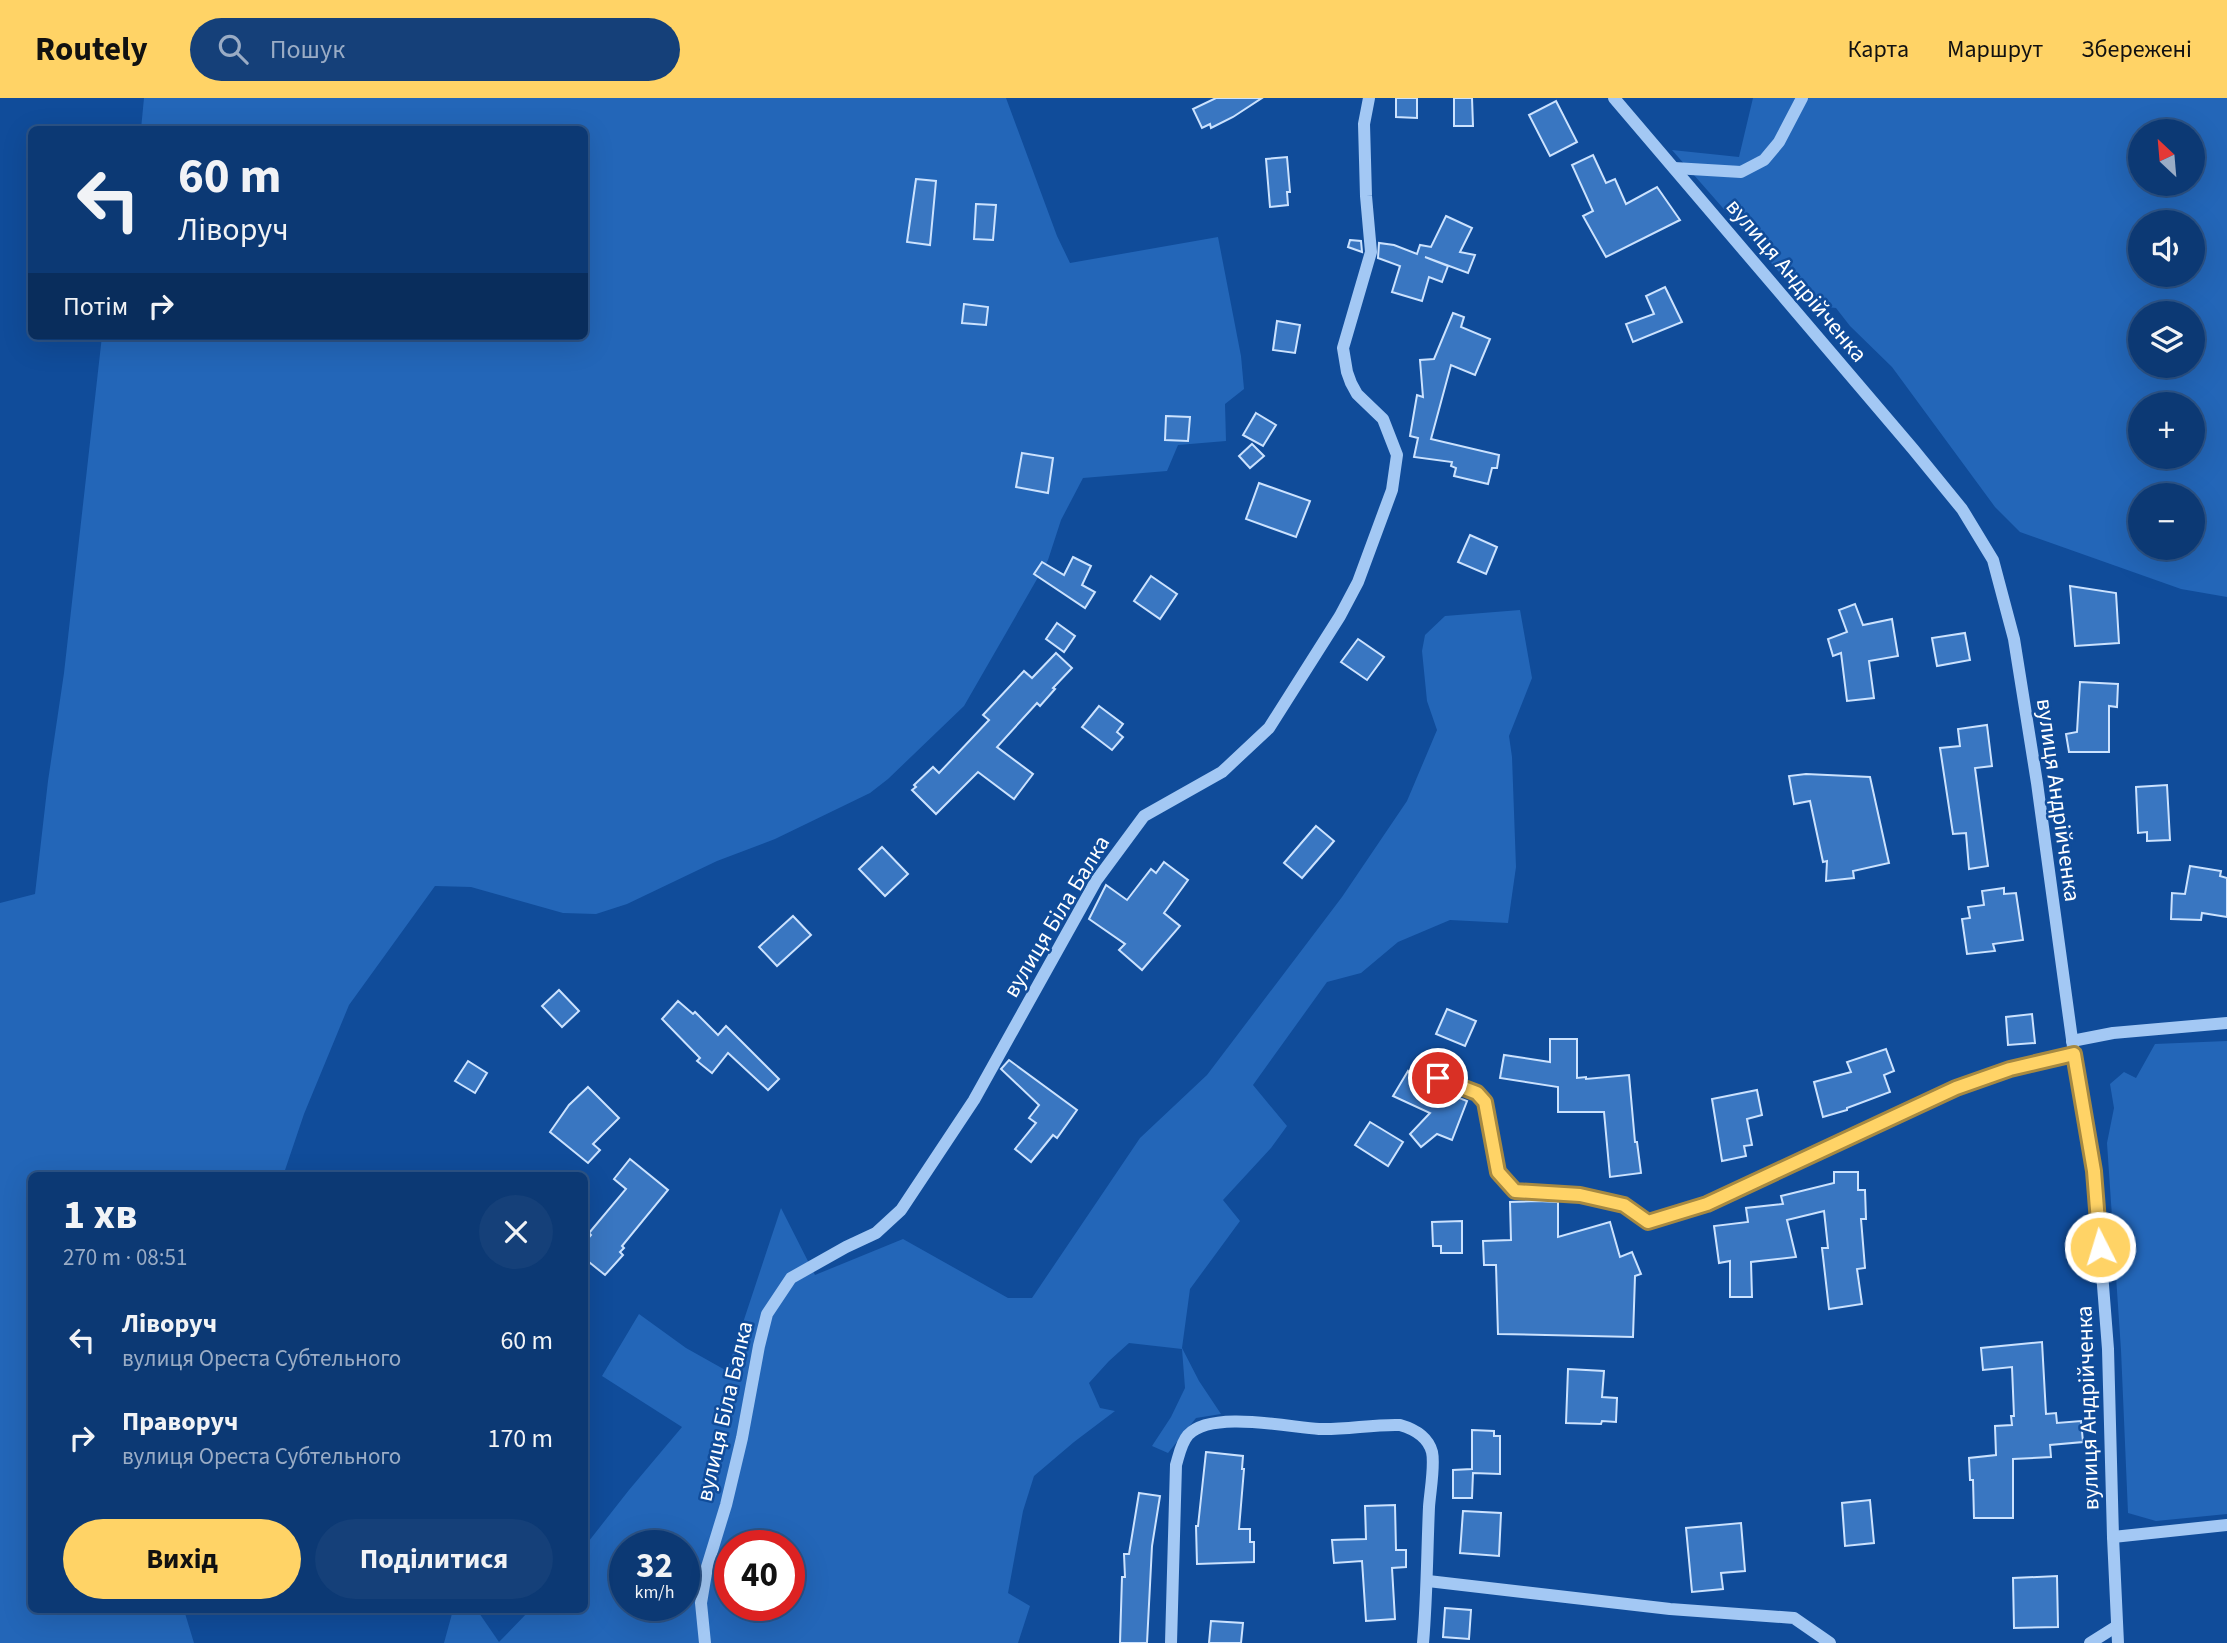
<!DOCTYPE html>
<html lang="uk">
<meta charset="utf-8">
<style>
:root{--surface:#0c3974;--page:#154079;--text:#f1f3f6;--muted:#9aacc5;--line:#2c5386;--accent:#ffd366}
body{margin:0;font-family:"Source Sans 3",sans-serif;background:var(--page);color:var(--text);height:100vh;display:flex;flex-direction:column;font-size:26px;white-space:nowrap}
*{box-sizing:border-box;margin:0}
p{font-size:23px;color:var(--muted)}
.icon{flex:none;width:38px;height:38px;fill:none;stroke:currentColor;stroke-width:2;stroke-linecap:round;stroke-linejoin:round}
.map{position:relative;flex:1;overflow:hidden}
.panel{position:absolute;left:28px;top:1074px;width:560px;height:441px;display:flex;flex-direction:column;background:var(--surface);border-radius:10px;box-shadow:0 7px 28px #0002,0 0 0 2px var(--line)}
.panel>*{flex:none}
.top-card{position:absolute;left:28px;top:28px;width:560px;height:214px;border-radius:10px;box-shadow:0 7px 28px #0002,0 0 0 2px var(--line);background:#0c3974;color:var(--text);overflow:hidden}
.needle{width:46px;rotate:334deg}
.fabs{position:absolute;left:2128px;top:21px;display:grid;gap:14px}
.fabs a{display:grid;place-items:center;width:77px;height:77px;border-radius:50%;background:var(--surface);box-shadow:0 7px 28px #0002,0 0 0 2px var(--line);font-size:35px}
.speed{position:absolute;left:609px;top:1432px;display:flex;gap:14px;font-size:35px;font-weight:700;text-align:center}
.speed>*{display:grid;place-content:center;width:91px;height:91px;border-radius:50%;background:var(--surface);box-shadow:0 7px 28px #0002,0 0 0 2px var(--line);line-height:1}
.speed small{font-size:18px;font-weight:400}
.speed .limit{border:10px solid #d22;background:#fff;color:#111}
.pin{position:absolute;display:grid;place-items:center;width:60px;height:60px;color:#fff;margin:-30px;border:4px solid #fff;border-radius:50%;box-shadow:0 2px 7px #0007}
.me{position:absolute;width:77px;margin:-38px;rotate:355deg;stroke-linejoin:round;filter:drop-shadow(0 0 5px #0008)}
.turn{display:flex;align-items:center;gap:24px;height:147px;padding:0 35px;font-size:32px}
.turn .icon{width:91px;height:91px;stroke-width:2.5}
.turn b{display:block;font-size:49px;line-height:60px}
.then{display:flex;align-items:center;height:66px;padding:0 35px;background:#0003;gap:14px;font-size:26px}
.round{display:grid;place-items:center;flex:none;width:74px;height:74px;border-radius:37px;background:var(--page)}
.headline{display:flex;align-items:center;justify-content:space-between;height:119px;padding:0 35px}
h1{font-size:42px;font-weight:700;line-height:52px}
.button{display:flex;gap:14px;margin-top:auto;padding:14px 35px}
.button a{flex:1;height:80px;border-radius:42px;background:var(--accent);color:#111;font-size:28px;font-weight:700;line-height:80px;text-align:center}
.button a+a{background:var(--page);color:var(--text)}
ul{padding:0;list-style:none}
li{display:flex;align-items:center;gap:21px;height:98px;padding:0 35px}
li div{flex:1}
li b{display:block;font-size:26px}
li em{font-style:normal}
header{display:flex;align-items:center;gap:42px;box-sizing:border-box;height:98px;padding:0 35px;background:var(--accent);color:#111}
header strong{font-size:33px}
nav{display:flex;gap:38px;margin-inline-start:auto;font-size:24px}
.search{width:490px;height:63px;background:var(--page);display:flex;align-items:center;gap:18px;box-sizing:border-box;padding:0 24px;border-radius:38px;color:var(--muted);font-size:26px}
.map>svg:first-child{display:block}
.green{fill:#2366b8;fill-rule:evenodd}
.building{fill:#3976c1;stroke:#cbe2fe;stroke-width:2}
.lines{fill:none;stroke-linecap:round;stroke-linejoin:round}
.minor{stroke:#a3c8f4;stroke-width:12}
.route-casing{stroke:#a68942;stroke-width:18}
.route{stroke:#ffd366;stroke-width:12}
.labels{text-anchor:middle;stroke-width:5;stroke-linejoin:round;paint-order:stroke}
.street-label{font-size:23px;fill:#fff;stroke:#104c9a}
</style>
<header>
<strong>Routely</strong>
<div class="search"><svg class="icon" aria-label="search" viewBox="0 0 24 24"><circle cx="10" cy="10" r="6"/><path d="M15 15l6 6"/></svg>Пошук</div>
<nav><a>Карта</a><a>Маршрут</a><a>Збережені</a></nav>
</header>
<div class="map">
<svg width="2227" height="1545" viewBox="0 0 2227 1545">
<rect width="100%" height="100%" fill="#104c9a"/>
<g class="green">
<path d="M144,0H1006L1057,138L1070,165L1218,139L1241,258L1244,291L1225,306L1226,343L1178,347L1167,373L1083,380L1061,422L1048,462L964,608L888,681L870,695L775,741L717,763L627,806L596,816L563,815L471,789L435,788L349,907L304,1016L283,1078H32V1512H184L194,1545H0V805L35,796L48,683L64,575L102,238H584V32L141,31Z"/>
<path d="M1753,0H2227V499L2181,491L2020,434L1995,409L1892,269L1850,228L1836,210L1808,207L1672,52L1739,59ZM2140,33H2193V86H2140ZM2140,124H2193V177H2140ZM2140,215H2193V268H2140ZM2140,306H2193V359H2140ZM2140,397H2193V450H2140Z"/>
<path d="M1520,512L1532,580L1509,638L1512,659L1516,769L1508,825L1450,822L1398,844L1361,875L1327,884L1253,987L1287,1028L1271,1050L1223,1102L1240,1123L1190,1191L1182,1250L1199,1283L1221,1316L1196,1320L1168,1355L1152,1348L1171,1319L1185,1290L1182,1251L1129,1245L1109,1263L1089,1285L1100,1310L1115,1313L1074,1344L1034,1378L1023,1413L1008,1495L1030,1508L1018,1545H444L453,1512H477L499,1544L530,1512H584L585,1448L629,1392L682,1329L602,1278L639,1216L686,1250L727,1273L781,1110L815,1177L903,1141L1008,1200H1032L1140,1040L1207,977L1342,799L1407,703L1437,632L1427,603L1422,553L1425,537L1445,518ZM625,1447H684V1507H625ZM730,1447H789V1507H730Z"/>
<path d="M2227,943V1416L2156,1423L2128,1415L2121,1252L2107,1045L2114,1010L2110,986L2124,974L2136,980L2155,946Z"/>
</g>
<g class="building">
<path d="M1216,0H1262L1233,19L1211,30L1210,26L1202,30L1193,11Z"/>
<path d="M1396,0H1417V20L1396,19Z"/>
<path d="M1454,0H1472L1473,28H1454Z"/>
<path d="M1556,3L1577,44L1550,58L1529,17Z"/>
<path d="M1593,57L1606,85L1615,81L1626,106L1657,89L1680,122L1606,159L1583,118L1593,113L1572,67Z"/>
<path d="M1287,59L1290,94H1287L1288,107L1270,109L1266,61Z"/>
<path d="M916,81L936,83L930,147L907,144Z"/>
<path d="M976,106L996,107L993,142L974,141Z"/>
<path d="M1446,118L1472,130L1460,154L1475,157L1468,175L1425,159L1448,168L1442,184L1429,179L1422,203L1392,194L1400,168L1378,160L1379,145L1394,147L1417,156L1420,147L1431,149Z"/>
<path d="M1350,142L1361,143L1362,154L1348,149Z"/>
<path d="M1665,189L1682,224L1633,244L1626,226L1654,216L1646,198Z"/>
<path d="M964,206L988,209L986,227L962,225Z"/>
<path d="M1453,215L1464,219L1461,229L1490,241L1475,277L1451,267L1431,341L1499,357L1497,370H1492L1488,386L1454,378L1456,370L1451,368L1452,364L1414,359L1418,340L1410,338L1417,297L1423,299L1420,262L1434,261Z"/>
<path d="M1277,223L1300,227L1295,255L1273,252Z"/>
<path d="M1256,315L1276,327L1263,348L1243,337Z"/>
<path d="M1166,318L1190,319L1188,343L1165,342Z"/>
<path d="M1252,346L1264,358L1250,370L1239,358Z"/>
<path d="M1022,355L1053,360L1048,395L1016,389Z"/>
<path d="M1259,385L1310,403L1296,439L1246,421Z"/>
<path d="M1470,437L1497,449L1486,476L1458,464Z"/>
<path d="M1073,459L1091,468L1082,487L1095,494L1085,510L1034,476L1042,464L1064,477Z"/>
<path d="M1151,478L1177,496L1160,521L1134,503Z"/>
<path d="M2070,488L2116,495L2119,545L2075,548Z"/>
<path d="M1855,506L1863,527L1892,521L1898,558L1869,563L1874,600L1847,603L1841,555L1833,558L1828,541L1847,534L1839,512Z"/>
<path d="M1057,525L1075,538L1064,554L1046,541Z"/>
<path d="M1965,535L1970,562L1937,568L1932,540Z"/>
<path d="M1358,541L1384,559L1367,582L1341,564Z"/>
<path d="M1056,555L1072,570L1053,590L1055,591L1040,608L1037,605L997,649L1033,676L1014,701L978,674L936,716L912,692L916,689L914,687L933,669L939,675L989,622L983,617L1024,573L1032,580Z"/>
<path d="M2080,584L2118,586L2117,609L2109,608V654H2069L2066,636L2077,634Z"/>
<path d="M1099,608L1123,626L1117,634L1123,639L1112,652L1082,629Z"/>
<path d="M1987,627L1992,668L1975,670L1988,768L1969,771L1966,735L1953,736L1940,650L1960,648L1958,631Z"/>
<path d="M1806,676L1870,679L1889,765L1853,773L1854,780L1826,783L1827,763L1823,764L1810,703L1794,706L1789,678Z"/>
<path d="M2167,687L2170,742L2147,743V734L2138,735L2136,689Z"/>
<path d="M1316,728L1334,743L1302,780L1284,765Z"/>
<path d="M882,749L908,776L885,798L859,771Z"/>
<path d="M1164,764L1188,782L1164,815L1180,828L1142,872L1119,852L1125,846L1089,821L1106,787L1127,802L1151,771L1156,775Z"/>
<path d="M2190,768L2221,773L2220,778L2227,780V819L2202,815L2201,822L2171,821L2172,795L2185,796Z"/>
<path d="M2004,790V796L2016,795L2023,842L1993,846L1995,853L1967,856L1962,821L1970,820L1968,809L1984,807L1982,793Z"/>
<path d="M793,818L811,837L777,868L759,849Z"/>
<path d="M559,892L579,913L562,929L542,908Z"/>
<path d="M678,903L693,916L695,914L718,937L726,928L779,981L768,992L728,955L712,975L697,963L700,960L662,921Z"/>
<path d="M1447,911L1476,923L1465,948L1436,936Z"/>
<path d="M2032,916L2035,945L2008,947L2006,919Z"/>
<path d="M1550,941H1577V980L1586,979V981L1629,977L1635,1044H1637L1641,1075L1610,1079L1604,1014H1558V989L1500,980L1504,957L1550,964Z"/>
<path d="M1886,951L1894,973L1884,977L1890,994L1847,1010V1012L1823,1019L1814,984L1851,974L1847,964Z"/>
<path d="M1009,962L1077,1012L1057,1040L1053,1037L1031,1064L1015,1051L1036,1025L1029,1020L1039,1007L1001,971Z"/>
<path d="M468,963L487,975L475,995L455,983Z"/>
<path d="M1408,973L1413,979L1422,984L1421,985L1467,1003L1452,1042L1437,1036L1421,1049L1410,1036L1430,1015L1393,998Z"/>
<path d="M588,989L619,1020L593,1046L600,1052L588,1065L550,1034L569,1007Z"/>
<path d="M1757,992L1762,1017L1747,1021L1752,1047L1744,1048L1746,1058L1722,1063L1712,1001Z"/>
<path d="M1370,1024L1403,1044L1388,1068L1355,1047Z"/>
<path d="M630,1061L668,1092L622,1148L624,1150L620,1154L623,1157L605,1177L584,1160V1145L591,1137L589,1135L626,1091L614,1081Z"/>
<path d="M1834,1074H1858V1092H1865L1866,1121H1861L1865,1170L1857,1171L1862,1206L1829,1211L1822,1150H1828L1824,1113L1787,1122L1796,1159L1751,1164L1752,1199H1730V1163L1719,1165L1714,1128L1748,1124L1746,1110L1783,1106L1781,1098L1834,1085Z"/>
<path d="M1537,1103L1558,1104V1139L1610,1124L1620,1159L1632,1154L1641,1176L1635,1178L1633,1239L1498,1236L1496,1167H1484L1483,1143L1511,1142L1510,1104Z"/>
<path d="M1462,1123V1155H1441V1148H1433L1432,1124Z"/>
<path d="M2042,1244L2046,1316L2056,1315L2057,1325L2081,1323L2083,1344L2050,1347L2051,1359L2013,1361V1420H1974L1973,1382H1970L1969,1360L1996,1357L1995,1328L2012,1327L2011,1318H2014L2012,1269L1983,1272L1981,1250Z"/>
<path d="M1568,1271L1604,1273L1602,1299L1617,1300L1616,1324L1602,1323L1601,1326L1566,1325Z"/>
<path d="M1472,1332L1494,1333V1338H1500V1376L1473,1375L1472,1400H1453V1372L1472,1371Z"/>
<path d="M1206,1354L1243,1358L1242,1371H1244L1239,1431H1250V1444H1254V1464L1197,1466L1196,1428H1198Z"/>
<path d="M1139,1395L1160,1398L1152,1448L1147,1545H1120L1122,1479H1125L1124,1456H1129Z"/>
<path d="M1870,1402L1874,1445L1845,1448L1842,1405Z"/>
<path d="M1395,1407L1396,1452H1406V1469L1392,1470L1395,1521L1366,1523L1362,1463L1334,1465L1332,1442L1366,1441L1365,1408Z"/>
<path d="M1463,1413L1501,1415L1499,1458L1460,1455Z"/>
<path d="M1741,1425L1745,1473L1721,1475L1723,1491L1692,1494L1686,1430Z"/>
<path d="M2057,1478L2058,1529L2014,1530L2013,1480Z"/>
<path d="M1445,1510L1471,1512L1469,1541L1443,1539Z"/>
<path d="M1211,1523L1243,1525L1241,1545H1209Z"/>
</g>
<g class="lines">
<g class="minor">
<path d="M1614,0L1913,351L1962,411L1993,462L2014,541L2037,685L2074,956L2094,1073L2108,1251L2113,1439L2118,1545"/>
<path d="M1674,70L1741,74L1764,62L1779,44L1802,0"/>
<path d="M2072,943L2113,935L2227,925"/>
<path d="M1419,973L1477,995L1485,1004L1498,1074L1515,1093L1580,1097L1624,1107L1648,1124L1707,1106L1956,990L2010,971L2074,956"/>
<path d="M2113,1439L2227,1427"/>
<path d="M1428,1483L1670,1511L1794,1520L1830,1545"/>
<path d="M705,1545L701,1505L707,1469L726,1407L742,1340L759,1248L767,1216L791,1180L846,1149L876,1135L901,1112L974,1002L1096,783L1144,718L1222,674L1269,630L1340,518L1358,484L1392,392L1397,357L1383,321L1357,296L1351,285L1347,274L1343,250L1371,154L1366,98L1364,26L1369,0"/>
<path d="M1171,1545L1176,1367C1179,1357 1181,1345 1188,1337C1211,1312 1288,1329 1319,1331C1346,1332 1373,1326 1400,1327C1414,1331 1428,1339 1432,1354C1435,1367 1430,1394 1429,1409C1427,1454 1427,1499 1423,1545"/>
<path d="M2090,1545L2117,1528"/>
</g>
</g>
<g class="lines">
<defs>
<path id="route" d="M1438,980L1477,995L1485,1004L1498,1074L1515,1093L1580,1097L1624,1107L1648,1124L1707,1106L1956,990L2010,971L2074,956L2094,1073L2100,1149"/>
</defs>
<use href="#route" class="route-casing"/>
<use href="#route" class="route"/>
</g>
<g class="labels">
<g class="street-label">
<text transform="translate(1797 182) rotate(50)" y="8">вулиця Андрійченка</text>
<text transform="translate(2059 702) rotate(82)" y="8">вулиця Андрійченка</text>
<text transform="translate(1056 818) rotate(-59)" y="8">вулиця Біла Балка</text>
<text transform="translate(2087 1310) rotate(-92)" y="8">вулиця Андрійченка</text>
<text transform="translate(724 1313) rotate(-77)" y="8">вулиця Біла Балка</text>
</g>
</g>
</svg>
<div class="fabs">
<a><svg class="needle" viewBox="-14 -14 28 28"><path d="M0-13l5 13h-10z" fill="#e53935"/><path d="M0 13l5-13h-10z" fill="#9aacc5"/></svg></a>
<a><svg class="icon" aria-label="sound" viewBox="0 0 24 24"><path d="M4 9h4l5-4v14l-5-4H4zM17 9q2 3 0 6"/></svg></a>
<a><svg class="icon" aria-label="layers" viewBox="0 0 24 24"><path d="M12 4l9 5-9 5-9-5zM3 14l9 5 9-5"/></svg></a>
<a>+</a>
<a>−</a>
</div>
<div class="speed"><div>32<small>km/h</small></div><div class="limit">40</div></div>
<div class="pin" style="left:1438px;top:980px;background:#d93025"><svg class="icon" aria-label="arrive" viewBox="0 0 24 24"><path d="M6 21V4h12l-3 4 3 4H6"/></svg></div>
<svg class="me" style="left:2100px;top:1149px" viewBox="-20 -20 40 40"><circle r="17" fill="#ffd366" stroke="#fff" stroke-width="3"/><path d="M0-11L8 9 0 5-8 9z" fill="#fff"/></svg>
<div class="top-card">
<div class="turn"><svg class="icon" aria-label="left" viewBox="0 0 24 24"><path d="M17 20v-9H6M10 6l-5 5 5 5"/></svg><div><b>60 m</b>Ліворуч</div></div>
<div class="then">Потім<svg class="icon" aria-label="right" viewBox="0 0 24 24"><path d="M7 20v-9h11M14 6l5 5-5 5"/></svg></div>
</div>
<section class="panel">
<div class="headline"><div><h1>1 хв</h1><p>270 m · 08:51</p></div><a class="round"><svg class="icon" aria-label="close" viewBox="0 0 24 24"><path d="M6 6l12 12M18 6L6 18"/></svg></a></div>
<ul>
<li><svg class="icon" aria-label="left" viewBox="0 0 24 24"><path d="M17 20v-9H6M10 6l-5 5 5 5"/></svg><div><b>Ліворуч</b><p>вулиця Ореста Субтельного</p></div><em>60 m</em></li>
<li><svg class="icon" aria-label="right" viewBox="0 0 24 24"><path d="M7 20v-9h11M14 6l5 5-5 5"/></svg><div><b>Праворуч</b><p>вулиця Ореста Субтельного</p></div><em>170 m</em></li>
</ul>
<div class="button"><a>Вихід</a><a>Поділитися</a></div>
</section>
</div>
